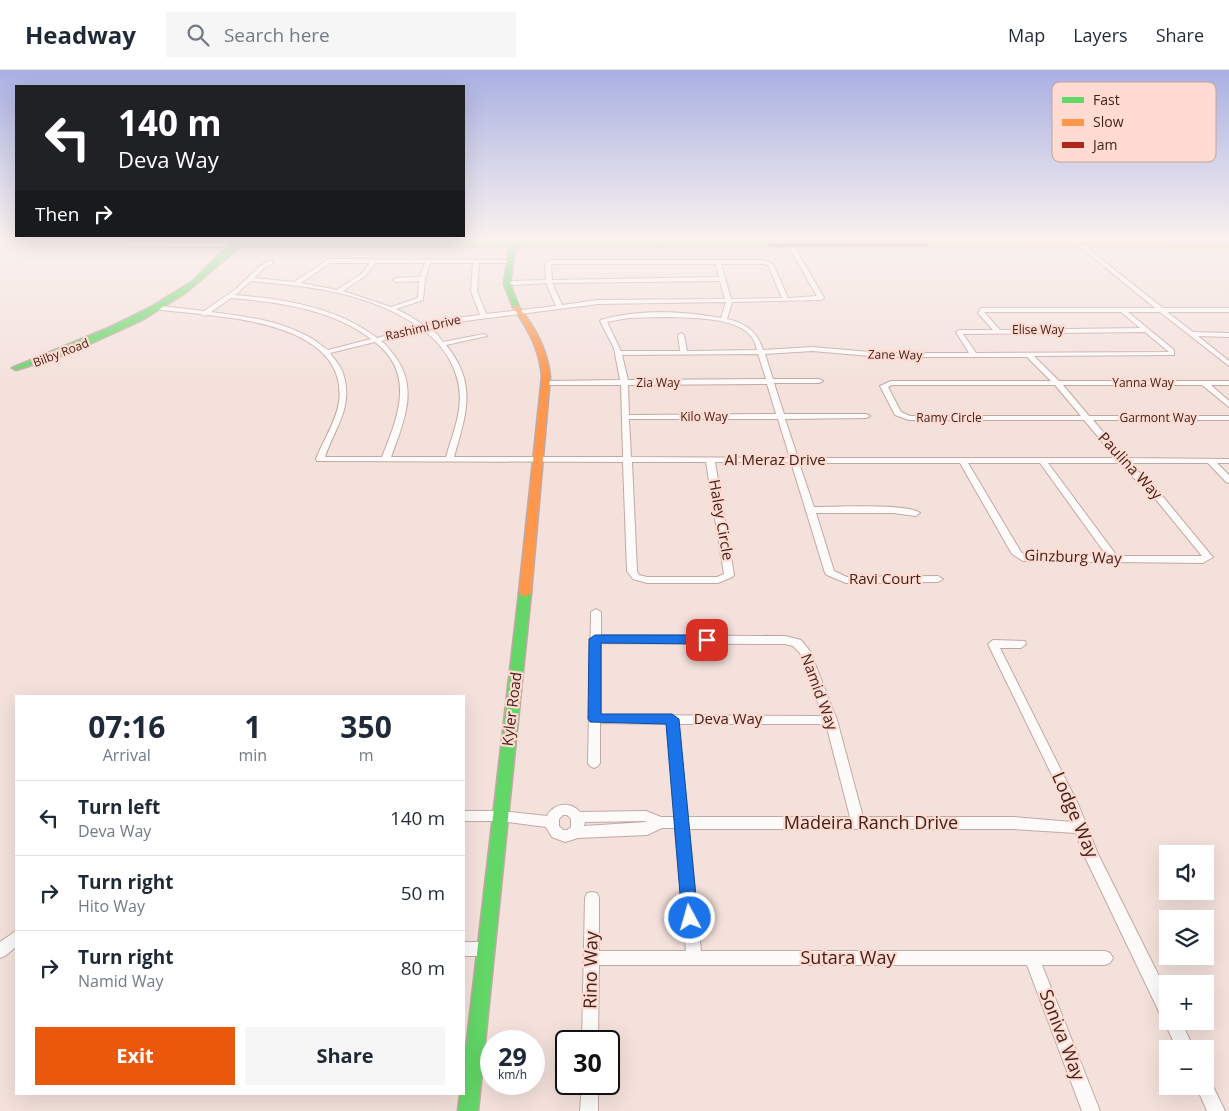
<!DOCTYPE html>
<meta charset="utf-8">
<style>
:root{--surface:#fff;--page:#f6f6f7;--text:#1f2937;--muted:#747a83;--line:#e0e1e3;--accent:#ea580c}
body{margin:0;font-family:"Open Sans",sans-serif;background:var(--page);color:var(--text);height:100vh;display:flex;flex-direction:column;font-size:19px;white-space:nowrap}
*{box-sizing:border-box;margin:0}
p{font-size:16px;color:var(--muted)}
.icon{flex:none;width:28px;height:28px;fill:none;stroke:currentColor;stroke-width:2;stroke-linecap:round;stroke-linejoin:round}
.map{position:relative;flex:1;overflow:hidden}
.side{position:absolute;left:15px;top:625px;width:450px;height:400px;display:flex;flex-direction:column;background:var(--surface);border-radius:0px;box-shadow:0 5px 20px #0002}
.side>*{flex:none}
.top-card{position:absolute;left:15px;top:15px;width:450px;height:152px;border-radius:0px;box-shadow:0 5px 20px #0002;background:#202124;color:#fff;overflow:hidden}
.fabs{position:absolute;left:1159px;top:775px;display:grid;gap:10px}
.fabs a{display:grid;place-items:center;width:55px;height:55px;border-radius:0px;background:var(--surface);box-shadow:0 5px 20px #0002;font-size:25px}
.speed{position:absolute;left:480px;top:960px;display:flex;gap:10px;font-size:25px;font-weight:700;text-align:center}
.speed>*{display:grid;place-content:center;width:65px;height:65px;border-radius:50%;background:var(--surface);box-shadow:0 5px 20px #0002;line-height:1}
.speed small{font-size:12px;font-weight:400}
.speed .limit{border:2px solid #111;border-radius:8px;background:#fff;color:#111}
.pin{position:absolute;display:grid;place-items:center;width:42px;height:42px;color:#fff;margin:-21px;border-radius:10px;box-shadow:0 2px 8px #0006}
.me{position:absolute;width:55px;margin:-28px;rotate:354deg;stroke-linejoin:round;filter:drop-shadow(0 0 4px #0008)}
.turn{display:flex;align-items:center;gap:18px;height:105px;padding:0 20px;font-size:22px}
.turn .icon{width:65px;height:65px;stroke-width:2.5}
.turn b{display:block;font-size:35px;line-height:42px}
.then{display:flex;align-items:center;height:48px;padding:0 20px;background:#0003;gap:10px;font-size:19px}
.eta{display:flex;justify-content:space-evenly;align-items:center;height:85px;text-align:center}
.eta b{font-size:30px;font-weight:700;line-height:35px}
.button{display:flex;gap:10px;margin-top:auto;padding:10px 20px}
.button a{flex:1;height:58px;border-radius:0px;background:var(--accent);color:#fff;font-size:20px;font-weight:700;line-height:58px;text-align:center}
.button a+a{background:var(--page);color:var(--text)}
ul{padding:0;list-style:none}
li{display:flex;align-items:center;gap:15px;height:75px;padding:0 20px;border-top:1px solid var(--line)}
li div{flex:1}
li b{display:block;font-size:19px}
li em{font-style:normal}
header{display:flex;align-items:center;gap:30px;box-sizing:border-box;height:70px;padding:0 25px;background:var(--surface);border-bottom:1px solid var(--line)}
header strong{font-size:24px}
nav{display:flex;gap:28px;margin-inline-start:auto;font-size:18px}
.search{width:350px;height:45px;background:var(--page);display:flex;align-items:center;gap:12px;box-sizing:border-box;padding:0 18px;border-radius:0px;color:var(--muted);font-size:19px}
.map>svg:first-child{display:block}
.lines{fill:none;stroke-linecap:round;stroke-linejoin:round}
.street-casing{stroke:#c1a9a3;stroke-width:2}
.fast-casing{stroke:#c1a9a3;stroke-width:3}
.slow-casing{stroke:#c1a9a3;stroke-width:3}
.jam-casing{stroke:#c1a9a3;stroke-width:3}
.street{fill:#fdfafa;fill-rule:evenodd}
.fast{fill:#63d668;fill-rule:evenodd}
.slow{fill:#ff974d;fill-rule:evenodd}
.jam{fill:#b3261e;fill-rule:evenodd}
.route{fill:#1a73e8;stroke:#114b97}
.labels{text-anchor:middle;stroke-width:4.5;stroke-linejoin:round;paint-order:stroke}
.far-street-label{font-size:12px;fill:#42211a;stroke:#ffdbd2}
.street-label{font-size:15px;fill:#42211a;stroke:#ffdbd2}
.near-street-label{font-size:18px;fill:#42211a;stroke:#ffdbd2}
.key{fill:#ffdbd2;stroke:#c6a39b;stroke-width:1}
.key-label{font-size:14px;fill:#42211a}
</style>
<header>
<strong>Headway</strong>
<div class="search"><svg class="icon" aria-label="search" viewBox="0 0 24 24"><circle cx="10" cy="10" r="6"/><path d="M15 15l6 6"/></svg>Search here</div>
<nav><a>Map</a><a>Layers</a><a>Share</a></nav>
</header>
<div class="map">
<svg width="1229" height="1041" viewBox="0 0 1229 1041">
<rect width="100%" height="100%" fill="#f4e1dc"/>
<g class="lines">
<defs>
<g id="street">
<path d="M513,167H518L515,175L512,177L509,175Z"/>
<path d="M654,167H658L660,172L654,177L651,175L654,172Z"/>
<path d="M783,167H789L824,228L821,230L732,232L727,249C745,253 758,262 763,280L812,277L882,283H969L956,262L959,260H993L978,243L980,239L982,238H1155L1068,167H1073L1163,238H1229V242H1167L1193,262L1229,263V267L1198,266L1229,291V296L1160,242H1128L1174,280V285L1034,286L1059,311H1229V315H1211L1229,331V337L1202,315H1063L1089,346H1229V350H1093L1125,388L1229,389V393H1217L1229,405V413L1226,412L1208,393H1129L1155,417L1211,485L1213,487L1203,493L1023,491L1012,484L960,393H799L814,437C834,437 908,433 920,443L916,446L893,443H816L834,501L847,507L938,506L943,509L938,512L846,513L827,505L825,503L791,392H715L734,505L732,507L718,513H647L633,509L627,501L623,392L317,391L316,389C323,370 336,352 339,332C348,264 256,250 207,245L204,246L201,244L161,240L158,238L161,236L204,241L236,219L260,196L271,190L273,191V193L264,198L254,208L294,212L329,189L510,190V192L508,193H479L477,221L486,244L556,236L546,213L513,215L510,213L513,211L546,210L545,194L551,190H764L773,194L788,228L817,226ZM330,193H370L361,204L337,220L301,213ZM376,193H425L420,207L396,208L393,210L396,212L419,211L418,228L391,237L343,221L365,206ZM430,193H473L471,221L480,245L457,248L425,256L410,246L396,239L423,230L425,209ZM552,194H716L719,207L552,210L551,195ZM721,194H764L768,195L782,228L731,229ZM251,211C309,216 371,223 419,257L377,268C337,237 284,229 235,225ZM720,211L725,229L598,230L562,235L552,213ZM231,228C278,232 332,239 371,269L328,280C320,275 313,268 305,265C277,250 243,246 211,242ZM726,232L721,248C683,241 638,239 601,250L600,251L614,278L620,310L546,311L542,313L546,315H621L623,387H454C466,344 478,314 446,275L487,266L484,264L443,272L437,264L429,259L457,252L598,234ZM984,242H1121L1140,258L1000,260ZM665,247C688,248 740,246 753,269C755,272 756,276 757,280L687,281L684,265L681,263L678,265L680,281H621L607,252L628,248ZM423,260C437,270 448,284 454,299C456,305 459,312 459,318C463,341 452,365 446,387H391C403,354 419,319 396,288C391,281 387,275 381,271ZM1145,262L1169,282L976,283L963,264ZM375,272C416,304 398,347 382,387H325C335,357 354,337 343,303C341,296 334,289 330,283ZM812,281L882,287H1027L1051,311H891L880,316L895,345L909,350H1084L1116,388H798L785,349L866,348L870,346L866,344H784L774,313H819L823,311L819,309H773L765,284ZM758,284L766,309L628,310L622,285ZM767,314L776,344L629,345L628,315ZM892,315H1055L1081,346H910L901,342L888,317ZM629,349H778L790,388L631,387ZM632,392H706L724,504L717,507H647L639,505L637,501ZM968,393H1040L1107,486L1025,485L1021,482ZM1048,393H1120L1130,405L1149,421L1202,486H1117Z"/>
<path d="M63,173H231L234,175L231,177L61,176V174Z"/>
<path d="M596,539L601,542V565L785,566L801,570L810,581L837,650L863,747H1014L1072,752L1066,734L988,574L993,570L1025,571L1026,574L1021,578H1000L1078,734L1098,784L1168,924V951H1181L1194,979H1177L1164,951L1165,949L1162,948L1084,785L1076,763L1014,759H689L701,881H1105L1110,883L1113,888L1110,893L1105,895H1042L1100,1041H1082L1027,895H599L598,971H582L585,828L587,823L592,822L597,823L599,828V881H686L675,758H662L647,765L578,768L565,772L552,767L546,757L500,751H464V741H500L547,746C554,733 570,731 580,742L646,741L661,747H675L667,654L600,653V693L598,696L594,698L590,696L588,693L591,542ZM601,573L785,574L793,576L800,583L823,646L601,645ZM678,654H826L850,747H688ZM563,745H567L571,749V757L567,760H563L559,756V749ZM645,751L647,752L584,756L585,752Z"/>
<path d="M16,861V877L5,886L0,888V872Z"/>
<path d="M464,872H485L490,874L492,879L490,884L485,886H464Z"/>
<path d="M1205,1008L1210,1010L1225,1041H1207L1196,1016H1205Z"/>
<path d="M582,1014H598V1041H580Z"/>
</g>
<g id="fast">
<path d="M238,167L241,169L237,173L243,169L246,171L244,173H770L773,175L770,177H515L510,214L519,237L516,239L513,237L504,214L509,177H240L185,223L142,250L70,283L16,300L12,298L106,259L151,237L193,211L229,174Z"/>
<path d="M525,519L531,523L478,1041H458L460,1024H464V995L519,523Z"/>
</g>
<g id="slow">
<path d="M926,173H1229V177L924,176V174Z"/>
<path d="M514,236H518C535,258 547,279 550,307L531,523L525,527L519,523L542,307C540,279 528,259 513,237Z"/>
</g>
<path id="jam" d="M926,173L928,174V176L770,177L767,175L770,173Z"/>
</defs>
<use href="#street" class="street-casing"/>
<use href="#fast" class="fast-casing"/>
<use href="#slow" class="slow-casing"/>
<use href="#jam" class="jam-casing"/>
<use href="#street" class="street"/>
<use href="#fast" class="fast"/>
<use href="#slow" class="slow"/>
<use href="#jam" class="jam"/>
</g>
<linearGradient id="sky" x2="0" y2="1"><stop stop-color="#a9b0e2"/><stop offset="0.54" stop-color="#faf2ef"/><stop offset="1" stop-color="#faf2ef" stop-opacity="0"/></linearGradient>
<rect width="1229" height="312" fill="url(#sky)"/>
<path class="route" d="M595,565H707L713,570L707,574L601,573V644H672L679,649L698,848L696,854L690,856L684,854L682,848L666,654L590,652L588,649L589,569Z"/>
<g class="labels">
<g class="far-street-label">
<text transform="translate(423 258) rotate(-13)" y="4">Rashimi Drive</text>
<text x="1038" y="264">Elise Way</text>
<text transform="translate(61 283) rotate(-21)" y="4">Bilby Road</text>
<text transform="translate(895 285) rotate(1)" y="4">Zane Way</text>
<text x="658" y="317">Zia Way</text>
<text x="1143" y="317">Yanna Way</text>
<text x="704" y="351">Kilo Way</text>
<text x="949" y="352">Ramy Circle</text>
<text x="1158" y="352">Garmont Way</text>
</g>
<g class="street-label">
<text x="775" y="395">Al Meraz Drive</text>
<text transform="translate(1130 396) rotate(47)" y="5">Paulina Way</text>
<text transform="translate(721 450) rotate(80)" y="5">Haley Circle</text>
<text transform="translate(1073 487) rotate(2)" y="5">Ginzburg Way</text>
<text x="885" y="514">Ravi Court</text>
<text transform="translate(819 622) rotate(70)" y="5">Namid Way</text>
<text transform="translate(512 639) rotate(-83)" y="5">Kyler Road</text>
<text x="728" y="654">Deva Way</text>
</g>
<g class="near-street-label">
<text transform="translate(1075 745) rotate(67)" y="6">Lodge Way</text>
<text x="871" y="759">Madeira Ranch Drive</text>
<text x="848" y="894">Sutara Way</text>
<text transform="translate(591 900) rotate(-89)" y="6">Rino Way</text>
<text transform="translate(1062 965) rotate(69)" y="6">Soniva Way</text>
</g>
</g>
<rect x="1052" y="12" width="164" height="80" rx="8" class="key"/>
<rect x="1062" y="27" width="22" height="6" fill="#63d668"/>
<rect x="1062" y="49" width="22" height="7" fill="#ff974d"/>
<rect x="1062" y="72" width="22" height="6" fill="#b3261e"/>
<g class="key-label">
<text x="1093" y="35">Fast</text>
<text x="1093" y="57">Slow</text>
<text x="1093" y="80">Jam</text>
</g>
</svg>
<div class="fabs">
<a><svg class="icon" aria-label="sound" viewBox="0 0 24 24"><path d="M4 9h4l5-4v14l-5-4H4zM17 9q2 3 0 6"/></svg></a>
<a><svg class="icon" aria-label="layers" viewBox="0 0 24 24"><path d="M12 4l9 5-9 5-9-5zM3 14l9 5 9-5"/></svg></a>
<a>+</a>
<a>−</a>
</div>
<div class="speed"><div>29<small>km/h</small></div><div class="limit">30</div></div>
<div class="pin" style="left:707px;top:570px;background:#d93025"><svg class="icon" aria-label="arrive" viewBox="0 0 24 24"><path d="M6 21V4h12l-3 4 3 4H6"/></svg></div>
<svg class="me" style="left:690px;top:848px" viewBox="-20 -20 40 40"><circle r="17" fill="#1a73e8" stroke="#fff" stroke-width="3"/><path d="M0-11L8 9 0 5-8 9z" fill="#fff"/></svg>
<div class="top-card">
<div class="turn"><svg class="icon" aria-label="left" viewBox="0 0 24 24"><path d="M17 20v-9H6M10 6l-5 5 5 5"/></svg><div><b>140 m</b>Deva Way</div></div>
<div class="then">Then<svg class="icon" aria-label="right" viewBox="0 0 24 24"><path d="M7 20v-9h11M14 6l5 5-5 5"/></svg></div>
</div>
<section class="side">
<div class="eta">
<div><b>07:16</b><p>Arrival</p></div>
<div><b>1</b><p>min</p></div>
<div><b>350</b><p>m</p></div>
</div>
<ul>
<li><svg class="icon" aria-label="left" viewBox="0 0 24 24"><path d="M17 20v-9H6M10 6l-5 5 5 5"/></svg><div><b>Turn left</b><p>Deva Way</p></div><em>140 m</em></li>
<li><svg class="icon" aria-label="right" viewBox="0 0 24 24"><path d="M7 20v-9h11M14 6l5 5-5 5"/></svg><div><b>Turn right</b><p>Hito Way</p></div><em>50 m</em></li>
<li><svg class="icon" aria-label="right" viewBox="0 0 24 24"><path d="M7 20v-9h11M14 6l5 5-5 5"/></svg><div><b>Turn right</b><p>Namid Way</p></div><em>80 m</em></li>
</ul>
<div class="button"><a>Exit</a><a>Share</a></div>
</section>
</div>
